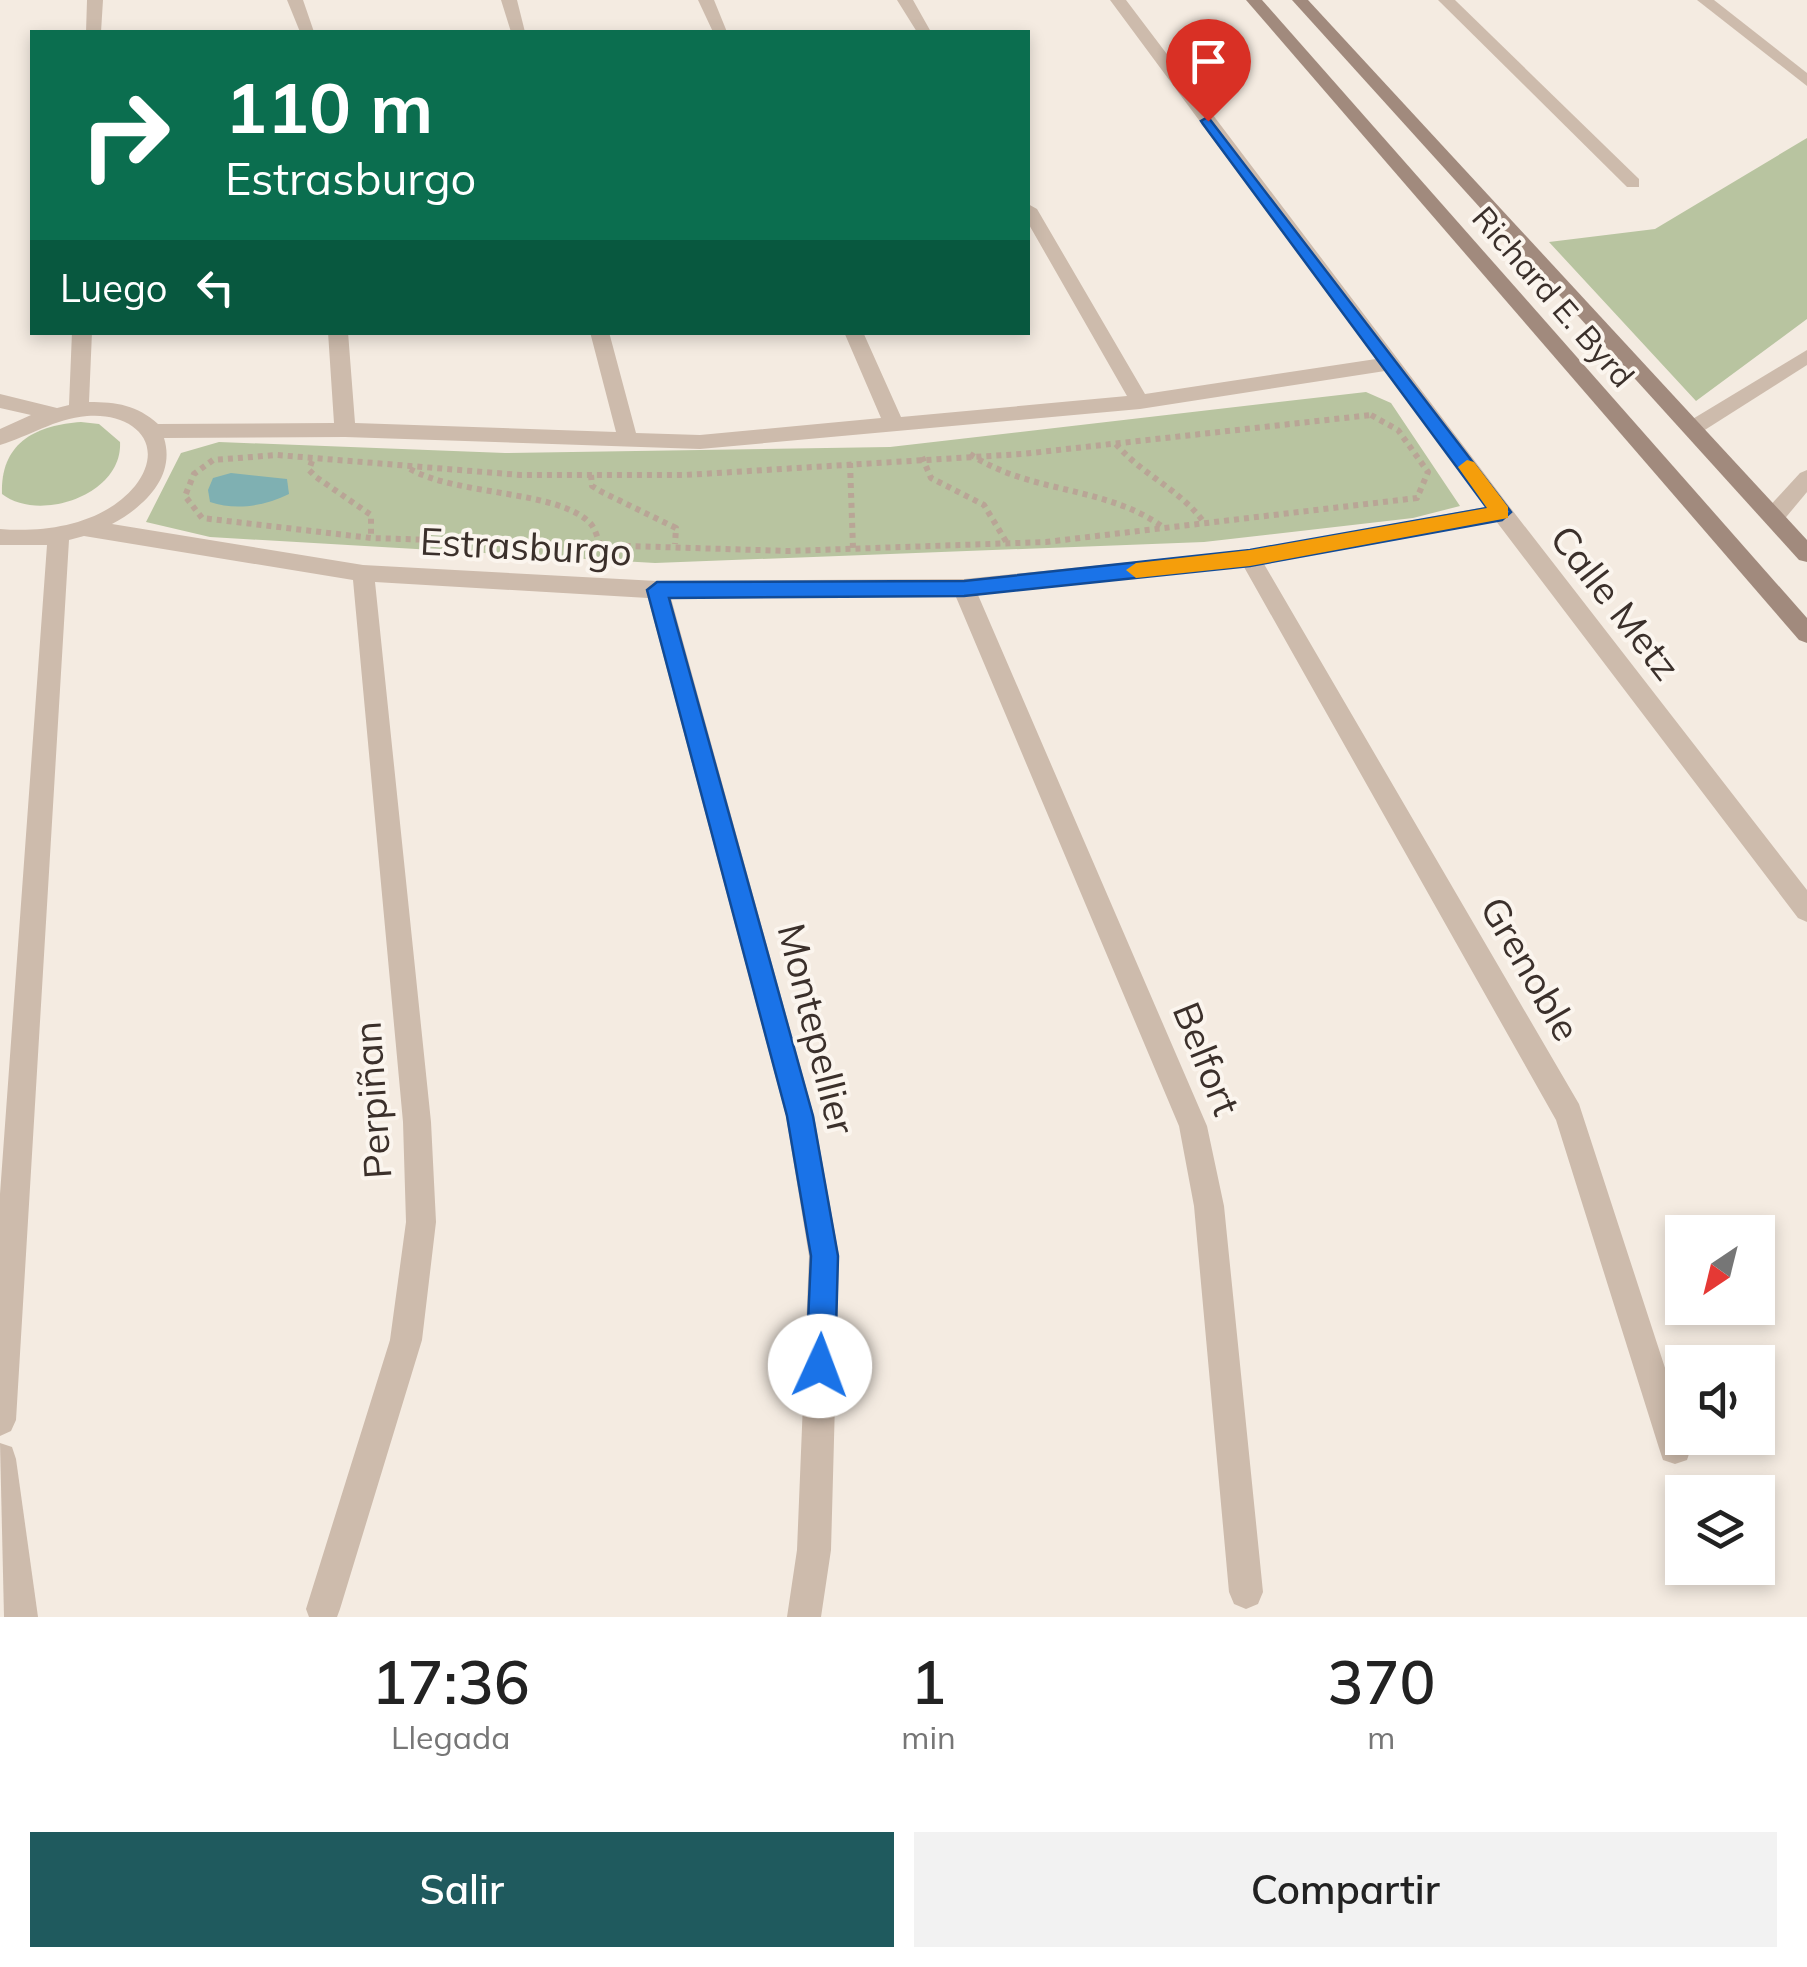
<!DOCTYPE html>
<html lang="es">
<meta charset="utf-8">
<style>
:root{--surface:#fff;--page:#f2f2f2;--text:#222;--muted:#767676;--accent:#1f5a5e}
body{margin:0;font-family:Mulish,sans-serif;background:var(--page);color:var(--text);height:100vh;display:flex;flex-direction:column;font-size:38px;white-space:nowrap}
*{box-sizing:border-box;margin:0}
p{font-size:32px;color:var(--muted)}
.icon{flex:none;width:55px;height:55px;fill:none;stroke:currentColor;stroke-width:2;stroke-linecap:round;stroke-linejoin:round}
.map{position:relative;height:1617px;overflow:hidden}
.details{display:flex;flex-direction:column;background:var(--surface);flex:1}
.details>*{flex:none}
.banner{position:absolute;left:30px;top:30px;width:1000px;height:305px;border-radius:0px;box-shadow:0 5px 15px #0003;background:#0b6e4f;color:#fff;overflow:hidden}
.needle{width:65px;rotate:215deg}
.buttons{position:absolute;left:1665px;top:1215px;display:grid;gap:20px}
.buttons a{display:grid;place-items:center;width:110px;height:110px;border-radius:0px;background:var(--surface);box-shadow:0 5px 15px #0003;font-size:50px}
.pin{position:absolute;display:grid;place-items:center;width:85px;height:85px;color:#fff;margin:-102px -42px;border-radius:50% 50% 50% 0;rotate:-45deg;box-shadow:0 0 10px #0007}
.pin .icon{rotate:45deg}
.me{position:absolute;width:110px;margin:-55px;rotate:2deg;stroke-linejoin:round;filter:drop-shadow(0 0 8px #0008)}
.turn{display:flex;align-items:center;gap:35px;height:210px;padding:0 30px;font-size:45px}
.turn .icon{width:130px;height:130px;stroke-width:2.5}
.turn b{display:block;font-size:70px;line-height:85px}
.then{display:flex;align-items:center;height:95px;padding:0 30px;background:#0003;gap:20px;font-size:38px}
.eta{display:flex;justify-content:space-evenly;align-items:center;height:170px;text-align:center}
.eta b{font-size:60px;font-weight:600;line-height:70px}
.cta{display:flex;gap:20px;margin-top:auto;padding:20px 30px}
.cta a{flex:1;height:115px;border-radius:0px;background:var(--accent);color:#fff;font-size:40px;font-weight:600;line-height:115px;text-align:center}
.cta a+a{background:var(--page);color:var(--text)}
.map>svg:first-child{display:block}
.green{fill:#b8c4a0}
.water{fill:#7fb0b2}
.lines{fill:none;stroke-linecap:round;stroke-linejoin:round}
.path{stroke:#b9a596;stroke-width:6;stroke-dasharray:5 5;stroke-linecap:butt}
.lane{fill:#cdbbac;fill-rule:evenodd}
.street{fill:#cdbbac;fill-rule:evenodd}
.secondary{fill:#a18a7d;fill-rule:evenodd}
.route{fill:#1a73e8;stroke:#114b97;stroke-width:2.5}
.slow{fill:#f59e0b}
.labels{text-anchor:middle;stroke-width:8;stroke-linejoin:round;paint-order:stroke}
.far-street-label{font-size:32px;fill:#3b302b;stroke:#fbf5ee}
.street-label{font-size:38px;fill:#3b302b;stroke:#fbf5ee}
</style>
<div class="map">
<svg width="1807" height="1617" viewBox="0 0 1807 1617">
<rect width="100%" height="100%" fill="#f4ebe1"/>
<g class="green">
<path d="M1807,138V319L1696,401L1549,242L1655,229Z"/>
<path d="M1366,392L1391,403L1460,506L1413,518L1204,542L655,563L210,537L146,522L181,453L219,442L505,453L890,447Z"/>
<path d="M81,422L99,424L120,442C123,495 39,523 2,494C0,442 37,425 81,422Z"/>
</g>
<path class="water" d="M231,473L287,479L289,494C265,506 236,511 210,502L208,490L213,478Z"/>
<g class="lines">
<g class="path">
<path d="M1371,415L1398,430L1428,472L1417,498L1046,542L789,551L371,538L202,518L185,496L194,474L213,460L277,455L520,475H685L1022,454Z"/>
<path d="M1116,444C1141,474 1179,489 1203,521"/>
<path d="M970,454C1030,494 1104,485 1163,527"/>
<path d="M922,457L931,478L984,505L1007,543"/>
<path d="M312,461L309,470L316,477L371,515V538"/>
<path d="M850,463L853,548"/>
<path d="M410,469C458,496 558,490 590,523C595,528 597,537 600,544"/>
<path d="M591,475L592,486L602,492L676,528L675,544"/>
</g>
<g class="lane">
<path d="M1807,350V365L1700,433H1686V423Z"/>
<path d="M1807,470V492L1782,522H1766L1763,516L1766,510L1800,473Z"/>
</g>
<g class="street">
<path d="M87,0H103L101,32H86Z"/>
<path d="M287,0H303L314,32H300Z"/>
<path d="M501,0H517L525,32H511Z"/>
<path d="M698,0H714L727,32H713Z"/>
<path d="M897,0H913L931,32H917Z"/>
<path d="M1110,0H1126L1509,506L1807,890V922L1798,918L1496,521L1264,564L1579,1104L1682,1420V1438H1688L1691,1448L1687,1460L1675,1464L1663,1460L1659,1448L1556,1120L1244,567L978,595L1207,1126L1224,1206L1263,1592L1258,1604L1246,1609L1234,1604L1229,1592L1194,1206L1179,1126L956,597L671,598L814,1116L839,1256L831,1550L821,1617H787L797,1550L809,1256L786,1116L648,598L375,582L431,1122L436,1222L422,1340L340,1609L337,1617H309L306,1609L390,1340L406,1222L403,1122L353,580L84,536L69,540L16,1420L11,1431L0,1436V1194L47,545H0V529C46,533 104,524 135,486C168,443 132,412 87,416C54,419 30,436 0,445V429L31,415L0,408V394L57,408L69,405L72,332H92L89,402C117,402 137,405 158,424L334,423L328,332H348L355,423L616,432L590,332H609L636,433L700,435L881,418L844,332H863L901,417L1127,396L1028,223V204L1037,209L1145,394L1376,359ZM1385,371L1486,507L1250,550L964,579L657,581L363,565L112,524C144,507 176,477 164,438L345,437L700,449L1140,409Z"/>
<path d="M1438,0H1455L1639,179V187H1627Z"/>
<path d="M1697,0H1714L1807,73V86Z"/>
<path d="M0,1443L12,1447L16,1459L38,1617H4Z"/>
</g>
<g class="secondary">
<path d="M1246,0H1262L1807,618V643L1799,640Z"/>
<path d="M1292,0H1308L1807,540V562L1799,560Z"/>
</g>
</g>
<path class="route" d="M1208,117L1511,512L1502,520L1250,566L964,596L669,598L813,1116L838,1256L835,1366L831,1376L820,1380L810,1376L806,1366L811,1256L787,1116L647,590L657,582L964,581L1250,550L1487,508L1203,124L1201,121Z"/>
<path class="slow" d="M1467,460L1474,462L1508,507V518L1250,566L1136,578L1126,570L1136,563L1250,550L1487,508L1458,467Z"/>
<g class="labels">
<g class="far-street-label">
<text transform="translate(1553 297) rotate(49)" y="11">Richard E. Byrd</text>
</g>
<g class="street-label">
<text transform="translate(526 547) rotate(3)" y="13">Estrasburgo</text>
<text transform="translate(1615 603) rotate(52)" y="13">Calle Metz</text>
<text transform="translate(1530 969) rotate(60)" y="13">Grenoble</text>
<text transform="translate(816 1029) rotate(76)" y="13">Montepellier</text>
<text transform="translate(1206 1059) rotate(68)" y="13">Belfort</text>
<text transform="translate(373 1100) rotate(-94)" y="13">Perpiñan</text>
</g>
</g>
</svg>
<div class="buttons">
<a><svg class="needle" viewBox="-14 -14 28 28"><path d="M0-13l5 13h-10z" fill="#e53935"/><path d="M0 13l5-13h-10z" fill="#767676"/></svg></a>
<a><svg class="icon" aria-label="sound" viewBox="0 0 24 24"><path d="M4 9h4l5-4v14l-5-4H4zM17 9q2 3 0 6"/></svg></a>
<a><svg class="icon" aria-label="layers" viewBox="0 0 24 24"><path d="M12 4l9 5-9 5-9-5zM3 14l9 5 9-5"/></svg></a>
</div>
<div class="pin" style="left:1208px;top:121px;background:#d93025"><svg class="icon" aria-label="arrive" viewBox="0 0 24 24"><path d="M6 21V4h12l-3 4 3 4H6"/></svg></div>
<svg class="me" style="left:820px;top:1366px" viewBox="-20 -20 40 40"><circle r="19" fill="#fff"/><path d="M0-13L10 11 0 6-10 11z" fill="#1a73e8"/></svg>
<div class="banner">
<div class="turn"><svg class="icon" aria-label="right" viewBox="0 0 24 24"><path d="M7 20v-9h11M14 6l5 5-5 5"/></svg><div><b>110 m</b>Estrasburgo</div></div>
<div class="then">Luego<svg class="icon" aria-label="left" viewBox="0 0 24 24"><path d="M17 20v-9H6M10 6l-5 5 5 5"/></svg></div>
</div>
</div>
<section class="details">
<div class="eta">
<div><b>17:36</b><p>Llegada</p></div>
<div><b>1</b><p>min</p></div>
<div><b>370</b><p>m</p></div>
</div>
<div class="cta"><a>Salir</a><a>Compartir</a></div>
</section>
